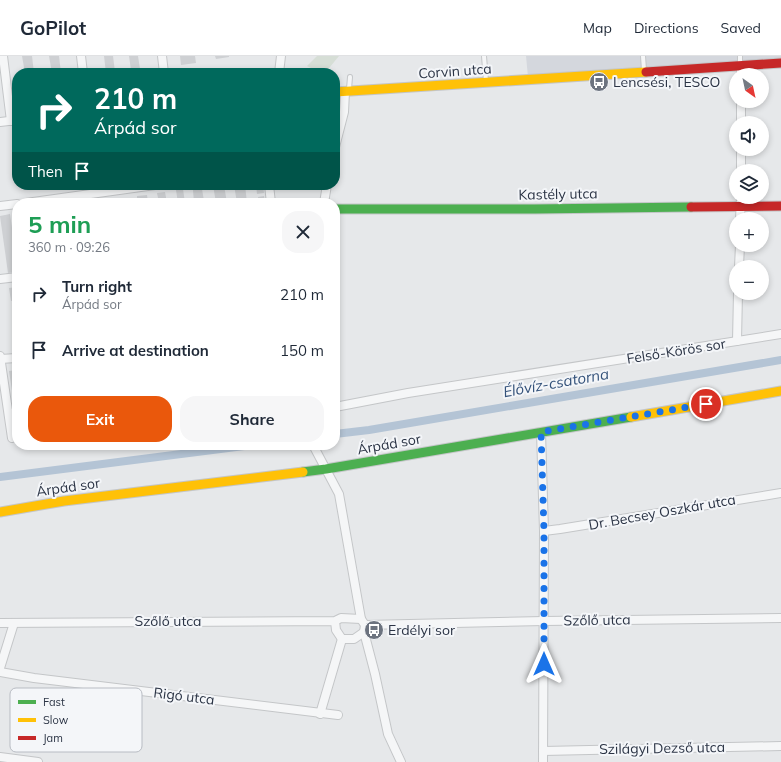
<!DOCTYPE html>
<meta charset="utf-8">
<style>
:root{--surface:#fff;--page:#f6f6f7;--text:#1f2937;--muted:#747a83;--line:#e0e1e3;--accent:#ea580c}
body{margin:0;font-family:Mulish,sans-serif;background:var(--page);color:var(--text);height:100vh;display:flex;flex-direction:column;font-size:15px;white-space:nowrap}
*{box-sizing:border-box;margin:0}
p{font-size:13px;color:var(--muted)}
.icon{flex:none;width:22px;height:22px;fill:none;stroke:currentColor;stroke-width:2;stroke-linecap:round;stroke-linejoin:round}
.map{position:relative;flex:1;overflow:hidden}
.sheet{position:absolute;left:12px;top:142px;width:328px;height:252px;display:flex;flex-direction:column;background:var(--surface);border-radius:16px;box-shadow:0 2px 6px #0003}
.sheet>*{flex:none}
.guide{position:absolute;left:12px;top:12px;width:328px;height:122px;border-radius:16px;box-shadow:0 2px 6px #0003;background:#00695c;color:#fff;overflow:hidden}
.needle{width:26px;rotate:147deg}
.controls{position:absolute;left:729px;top:12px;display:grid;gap:8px}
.controls a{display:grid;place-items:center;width:40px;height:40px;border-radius:50%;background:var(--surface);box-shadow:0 2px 6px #0003;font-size:20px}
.pin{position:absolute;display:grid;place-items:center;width:34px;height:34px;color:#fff;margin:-17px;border:2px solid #fff;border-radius:50%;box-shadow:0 1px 4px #0007}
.me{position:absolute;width:44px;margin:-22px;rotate:0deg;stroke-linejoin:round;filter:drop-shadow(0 0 3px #0008)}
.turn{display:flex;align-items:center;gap:14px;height:84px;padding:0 16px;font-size:18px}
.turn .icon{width:52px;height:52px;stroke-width:2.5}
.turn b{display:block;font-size:28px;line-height:34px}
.then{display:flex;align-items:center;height:38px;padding:0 16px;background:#0003;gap:8px;font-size:15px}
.round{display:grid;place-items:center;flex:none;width:42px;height:42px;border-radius:16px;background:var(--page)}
.headline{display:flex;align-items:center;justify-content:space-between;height:68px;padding:0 16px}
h1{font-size:24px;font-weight:700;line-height:30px;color:#1e9e55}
.button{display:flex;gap:8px;margin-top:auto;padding:8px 16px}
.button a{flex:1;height:46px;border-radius:16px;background:var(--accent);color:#fff;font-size:16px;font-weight:700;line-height:46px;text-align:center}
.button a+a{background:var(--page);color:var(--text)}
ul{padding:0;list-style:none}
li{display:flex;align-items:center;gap:12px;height:56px;padding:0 16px}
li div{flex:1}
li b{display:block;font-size:15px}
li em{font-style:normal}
header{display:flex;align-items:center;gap:24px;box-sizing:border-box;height:56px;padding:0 20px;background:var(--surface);border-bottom:1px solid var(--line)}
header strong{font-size:19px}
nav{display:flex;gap:22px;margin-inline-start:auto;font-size:14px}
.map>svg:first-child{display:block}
.built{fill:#d4d7dd}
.green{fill:#d6ded6}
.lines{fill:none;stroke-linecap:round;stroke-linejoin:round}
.canal{stroke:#b4c4d5;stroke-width:8}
.building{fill:#ced0d3}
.lane-casing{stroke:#c4c6c8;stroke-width:6}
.street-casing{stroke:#c4c6c8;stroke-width:10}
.fast-casing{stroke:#c4c6c8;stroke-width:11}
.slow-casing{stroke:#c4c6c8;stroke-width:11}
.jam-casing{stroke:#c4c6c8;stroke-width:11}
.lane{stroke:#f5f6f7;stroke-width:4}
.street{stroke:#f5f6f7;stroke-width:8}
.fast{stroke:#4caf50;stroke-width:9}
.slow{stroke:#ffc107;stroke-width:9}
.jam{stroke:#c62828;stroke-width:9}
.route{stroke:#1a73e8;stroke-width:7;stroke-dasharray:0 12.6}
.labels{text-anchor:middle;stroke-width:4;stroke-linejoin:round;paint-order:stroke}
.street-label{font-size:14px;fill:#2b3445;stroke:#f4f6f9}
.poi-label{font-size:14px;fill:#2b3445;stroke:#f4f6f9;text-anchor:start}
.water-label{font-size:15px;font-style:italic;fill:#34527a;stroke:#f4f6f9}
.key{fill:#f4f6f9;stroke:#b8bcc3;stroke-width:1}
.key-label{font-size:11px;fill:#2b3445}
</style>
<header>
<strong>GoPilot</strong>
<nav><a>Map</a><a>Directions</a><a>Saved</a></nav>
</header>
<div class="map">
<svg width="781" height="706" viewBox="0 0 781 706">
<rect width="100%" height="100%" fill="#e6e8ea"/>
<path class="built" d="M526,0H781V4L528,21Z"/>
<path class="green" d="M317,0H339L325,17H321L307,10Z"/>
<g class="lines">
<g class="canal">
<path d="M335,378L369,374L781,304"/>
<path d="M0,421L252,389"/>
</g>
</g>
<g class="building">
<path d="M22,0H32L34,17H25Z"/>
<path d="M49,0H59L61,17H52Z"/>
<path d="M104,0H113L115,16L106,17Z"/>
<path d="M129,0H138L140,13L131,14Z"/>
<path d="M180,0H195L196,7L181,9Z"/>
<path d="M215,0H229V1L216,3Z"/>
<path d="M213,129H224L227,147H216Z"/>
<path d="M234,129H245L247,147H237Z"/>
<path d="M256,129H263L264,137L257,138Z"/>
<path d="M183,133L185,147H178L176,134Z"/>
<path d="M202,133L204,145L194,147L193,134Z"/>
<path d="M165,136L167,147H159L157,137Z"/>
<path d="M147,139L148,147H137V140Z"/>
<path d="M264,140L265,147H259L258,141Z"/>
<path d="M10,158L17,206V215L8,217L0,160Z"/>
<path d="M17,231V244L11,245L9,232Z"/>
<path d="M17,314V354H15L9,315Z"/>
</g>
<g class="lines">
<defs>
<g id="lane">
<path d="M484,0L486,25"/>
<path d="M643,0L644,14"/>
<path d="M740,0V8"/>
<path d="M349,33L350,21"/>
</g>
<g id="street">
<path d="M3,0L11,65"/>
<path d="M81,0L83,17"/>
<path d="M162,0L164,17"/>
<path d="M741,10V19"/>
<path d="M279,17L281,0"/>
<path d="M741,45V67"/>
<path d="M0,66L17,64"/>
<path d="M335,91L344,56L345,36"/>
<path d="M741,115V93"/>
<path d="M269,129L271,147"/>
<path d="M26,147L155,129"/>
<path d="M324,147L327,129"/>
<path d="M0,150L17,148"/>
<path d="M740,163L741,141"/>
<path d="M739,211L740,189"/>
<path d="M0,223L17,221"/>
<path d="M737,285L738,237"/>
<path d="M0,300L12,382"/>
<path d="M0,303L17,302"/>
<path d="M335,351L408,337L781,278"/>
<path d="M9,358L17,356"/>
<path d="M541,376L544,475L543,706"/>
<path d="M313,389L339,438L361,563"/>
<path d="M544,475L560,473L781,437"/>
<path d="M0,567L335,565L341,562L361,563L365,569L364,576L354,583H342L336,574L335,565"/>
<path d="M365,569L544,565L781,562"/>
<path d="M364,576L375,618L388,678L401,706"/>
<path d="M0,612L14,567"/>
<path d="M0,616L34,622L338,659"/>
<path d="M320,658L342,583"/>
<path d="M543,695L781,690"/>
<path d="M0,701L38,706"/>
</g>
<g id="fast">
<path d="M335,153H535L691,151"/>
<path d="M303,416L326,413L631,361"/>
</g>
<g id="slow">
<path d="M335,36L646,16"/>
<path d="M631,361L781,335"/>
<path d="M0,456L64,445L303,416"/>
</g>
<g id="jam">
<path d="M646,16L781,7"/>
<path d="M691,151L781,150"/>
</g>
</defs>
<use href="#lane" class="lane-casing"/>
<use href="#street" class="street-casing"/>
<use href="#fast" class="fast-casing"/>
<use href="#slow" class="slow-casing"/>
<use href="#jam" class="jam-casing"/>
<use href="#lane" class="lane"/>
<use href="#street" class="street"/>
<use href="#fast" class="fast"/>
<use href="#slow" class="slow"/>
<use href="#jam" class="jam"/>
</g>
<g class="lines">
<path class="route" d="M544,608V475L541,376L706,348"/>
</g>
<defs>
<symbol id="bus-disc" viewBox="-11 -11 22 22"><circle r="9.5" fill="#6c737f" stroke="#f4f6f9"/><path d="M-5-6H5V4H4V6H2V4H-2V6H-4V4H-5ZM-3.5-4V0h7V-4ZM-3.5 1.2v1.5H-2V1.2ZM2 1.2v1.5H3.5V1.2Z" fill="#fff"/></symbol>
</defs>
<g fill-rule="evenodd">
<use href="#bus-disc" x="588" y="15" width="22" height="22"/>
<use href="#bus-disc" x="363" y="563" width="22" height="22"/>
</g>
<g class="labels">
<g class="street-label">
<text transform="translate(455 15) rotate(-4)" y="5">Corvin utca</text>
<text transform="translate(558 138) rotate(-1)" y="5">Kastély utca</text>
<text transform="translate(676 295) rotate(-9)" y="5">Felső-Körös sor</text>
<text transform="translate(389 388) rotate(-10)" y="5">Árpád sor</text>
<text transform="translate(68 431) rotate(-8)" y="5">Árpád sor</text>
<text transform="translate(662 456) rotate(-10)" y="5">Dr. Becsey Oszkár utca</text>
<text transform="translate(597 564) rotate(-1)" y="5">Szőlő utca</text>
<text x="168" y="570">Szőlő utca</text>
<text transform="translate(184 640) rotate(7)" y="5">Rigó utca</text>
<text transform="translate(662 692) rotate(-1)" y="5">Szilágyi Dezső utca</text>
</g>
<g class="poi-label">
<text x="613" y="31">Lencsési, TESCO</text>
<text x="388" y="579">Erdélyi sor</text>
</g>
<g class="water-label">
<text transform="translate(556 327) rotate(-10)" y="5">Élővíz-csatorna</text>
</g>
</g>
<rect x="10" y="632" width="132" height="64" rx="6" class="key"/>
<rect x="18" y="644" width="18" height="4" fill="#4caf50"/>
<rect x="18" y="662" width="18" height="4" fill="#ffc107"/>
<rect x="18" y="680" width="18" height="4" fill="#c62828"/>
<g class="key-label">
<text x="43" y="650">Fast</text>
<text x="43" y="668">Slow</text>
<text x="43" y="686">Jam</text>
</g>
</svg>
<div class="controls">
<a><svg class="needle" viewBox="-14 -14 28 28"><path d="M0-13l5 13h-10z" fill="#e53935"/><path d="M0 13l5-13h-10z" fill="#747a83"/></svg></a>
<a><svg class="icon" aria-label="sound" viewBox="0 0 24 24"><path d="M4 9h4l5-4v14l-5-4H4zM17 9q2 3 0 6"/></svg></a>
<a><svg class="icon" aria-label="layers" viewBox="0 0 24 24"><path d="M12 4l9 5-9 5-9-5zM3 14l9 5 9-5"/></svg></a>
<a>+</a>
<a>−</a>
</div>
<div class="pin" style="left:706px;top:348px;background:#d93025"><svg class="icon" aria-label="arrive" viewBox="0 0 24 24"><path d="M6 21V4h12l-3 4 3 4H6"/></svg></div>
<svg class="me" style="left:544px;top:608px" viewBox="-20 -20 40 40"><path d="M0-17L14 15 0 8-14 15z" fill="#1a73e8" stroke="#fff" stroke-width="4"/></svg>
<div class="guide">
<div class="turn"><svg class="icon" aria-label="right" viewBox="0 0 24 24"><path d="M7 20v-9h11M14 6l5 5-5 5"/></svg><div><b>210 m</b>Árpád sor</div></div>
<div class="then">Then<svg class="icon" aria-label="arrive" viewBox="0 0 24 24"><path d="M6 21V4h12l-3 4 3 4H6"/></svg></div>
</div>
<section class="sheet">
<div class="headline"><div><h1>5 min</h1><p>360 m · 09:26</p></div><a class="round"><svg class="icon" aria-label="close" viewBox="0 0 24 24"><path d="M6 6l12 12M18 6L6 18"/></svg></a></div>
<ul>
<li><svg class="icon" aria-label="right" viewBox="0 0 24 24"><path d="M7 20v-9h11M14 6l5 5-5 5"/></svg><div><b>Turn right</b><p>Árpád sor</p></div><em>210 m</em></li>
<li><svg class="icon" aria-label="arrive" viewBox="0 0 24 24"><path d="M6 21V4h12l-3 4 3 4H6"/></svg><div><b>Arrive at destination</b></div><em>150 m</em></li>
</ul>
<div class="button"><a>Exit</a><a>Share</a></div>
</section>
</div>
